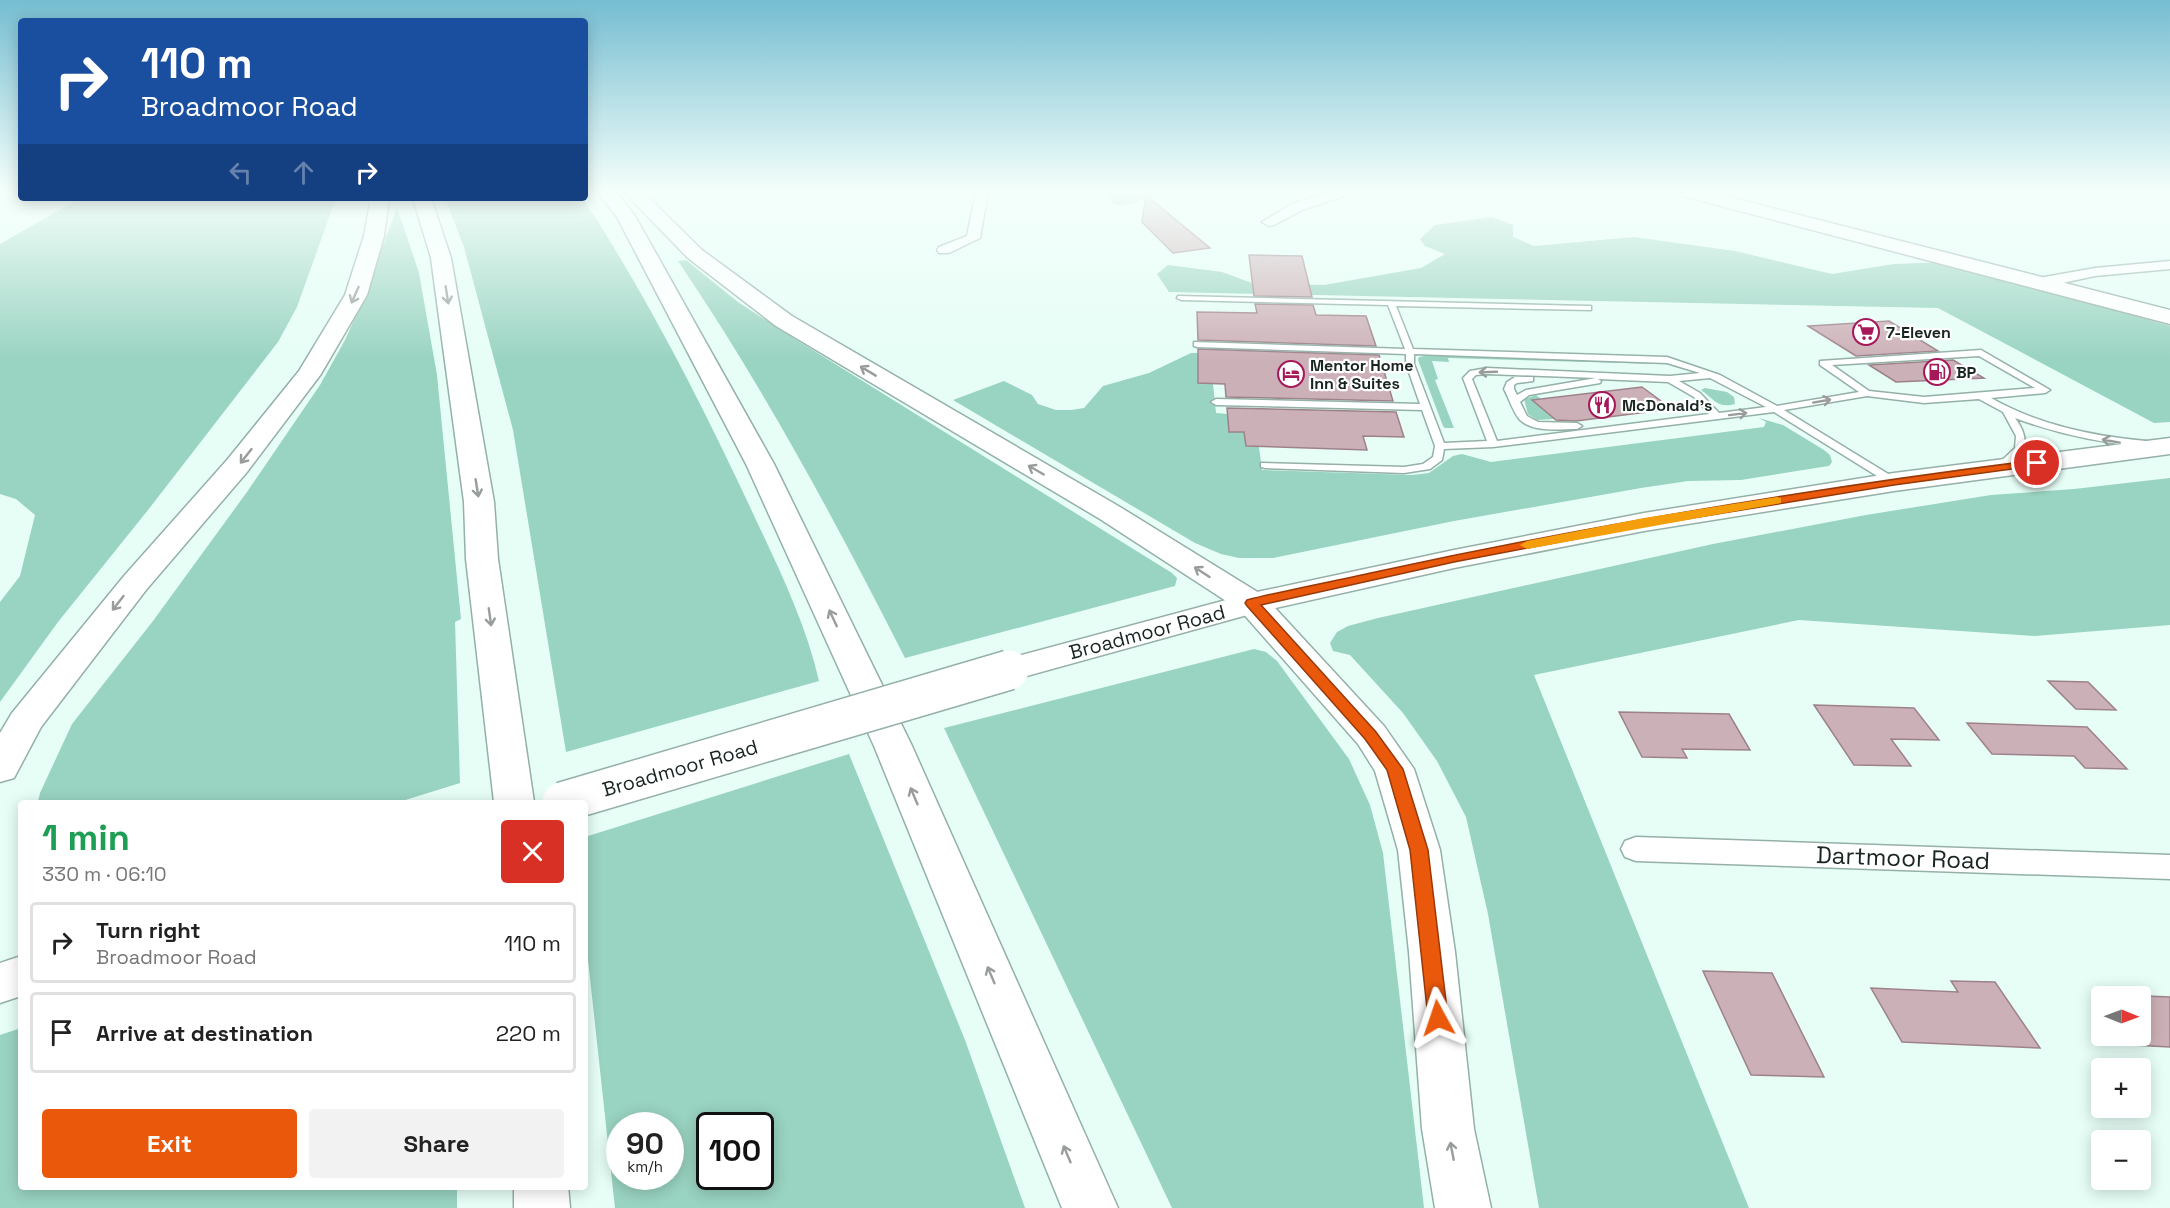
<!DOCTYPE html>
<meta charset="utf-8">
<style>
:root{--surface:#fff;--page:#f2f2f2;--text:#222;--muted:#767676;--line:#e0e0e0;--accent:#ea580c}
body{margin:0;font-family:"Space Grotesk",sans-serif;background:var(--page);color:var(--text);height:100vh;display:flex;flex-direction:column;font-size:22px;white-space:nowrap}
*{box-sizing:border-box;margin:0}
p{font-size:20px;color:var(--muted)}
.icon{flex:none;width:33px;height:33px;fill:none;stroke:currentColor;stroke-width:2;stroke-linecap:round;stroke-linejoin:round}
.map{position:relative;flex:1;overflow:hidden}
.side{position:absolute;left:18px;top:800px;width:570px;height:390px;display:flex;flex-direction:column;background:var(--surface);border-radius:6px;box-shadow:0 3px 15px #0003}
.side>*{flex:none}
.banner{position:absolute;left:18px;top:18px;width:570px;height:183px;border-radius:6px;box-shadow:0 3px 15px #0003;background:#1a4fa0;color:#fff;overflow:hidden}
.needle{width:39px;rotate:91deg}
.controls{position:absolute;left:2091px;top:986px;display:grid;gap:12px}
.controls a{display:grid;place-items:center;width:60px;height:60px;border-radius:6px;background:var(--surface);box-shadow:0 3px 15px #0003;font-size:30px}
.speed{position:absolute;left:606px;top:1112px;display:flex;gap:12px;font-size:30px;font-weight:700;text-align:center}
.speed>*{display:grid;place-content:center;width:78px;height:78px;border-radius:50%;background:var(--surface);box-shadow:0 3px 15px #0003;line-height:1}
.speed small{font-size:15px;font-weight:400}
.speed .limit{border:3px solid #111;border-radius:9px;background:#fff;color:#111}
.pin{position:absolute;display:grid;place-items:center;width:51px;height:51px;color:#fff;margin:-26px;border:3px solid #fff;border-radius:50%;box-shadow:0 2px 6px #0007}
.me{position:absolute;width:66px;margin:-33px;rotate:355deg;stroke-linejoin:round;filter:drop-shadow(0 0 4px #0008)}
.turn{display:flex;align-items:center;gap:21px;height:126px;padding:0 24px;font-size:27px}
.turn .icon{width:78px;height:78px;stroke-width:2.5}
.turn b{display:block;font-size:42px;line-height:51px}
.lanes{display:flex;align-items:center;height:57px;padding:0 24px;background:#0003;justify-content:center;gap:30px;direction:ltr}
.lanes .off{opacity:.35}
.round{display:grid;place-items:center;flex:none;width:63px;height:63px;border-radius:6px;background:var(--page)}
.overview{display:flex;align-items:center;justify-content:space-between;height:102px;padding:0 24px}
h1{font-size:36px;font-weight:700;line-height:45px;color:#1e9e55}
.action{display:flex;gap:12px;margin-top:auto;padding:12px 24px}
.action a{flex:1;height:69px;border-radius:6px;background:var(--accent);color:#fff;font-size:24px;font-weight:700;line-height:69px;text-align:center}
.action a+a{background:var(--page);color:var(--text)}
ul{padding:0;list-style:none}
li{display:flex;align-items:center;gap:18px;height:81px;margin:0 12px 9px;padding:0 12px;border:3px solid var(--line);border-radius:6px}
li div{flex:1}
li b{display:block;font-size:22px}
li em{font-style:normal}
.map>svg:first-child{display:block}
.green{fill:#99d3c1;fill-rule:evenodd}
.building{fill:#ccb0b7;stroke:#9d828a;stroke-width:1.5}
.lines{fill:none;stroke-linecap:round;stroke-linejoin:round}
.lane-casing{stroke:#94b0a7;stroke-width:3}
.street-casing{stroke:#94b0a7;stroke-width:3}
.secondary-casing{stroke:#94b0a7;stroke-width:3}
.primary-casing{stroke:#94b0a7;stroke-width:3}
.highway-casing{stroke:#94b0a7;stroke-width:3}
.lane{fill:#fff;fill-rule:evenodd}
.street{fill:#fff;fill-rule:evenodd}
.secondary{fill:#fff;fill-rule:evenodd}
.primary{fill:#fff;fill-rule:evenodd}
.highway{fill:#fff;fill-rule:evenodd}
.primary-bridge-casing{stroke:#94b0a7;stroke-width:42;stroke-linecap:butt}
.primary-bridge{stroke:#fff;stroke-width:39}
.oneway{stroke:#989d9b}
.route{fill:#ea580c;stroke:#983908;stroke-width:1.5}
.slow{fill:#f59e0b}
.labels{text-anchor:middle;stroke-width:4.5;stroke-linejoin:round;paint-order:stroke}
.far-poi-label{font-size:16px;font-weight:bold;fill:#192521;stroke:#fff;text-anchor:start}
.street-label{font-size:20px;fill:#192521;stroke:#fff}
.near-street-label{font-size:24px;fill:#192521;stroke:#fff}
</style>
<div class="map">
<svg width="2170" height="1208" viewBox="0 0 2170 1208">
<rect width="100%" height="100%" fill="#e6fef6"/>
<g class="green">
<path d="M1109,192H1176L1121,206L1111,203Z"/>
<path d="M81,198H336L297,307L278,342L148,510L58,622L0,702V602L20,576L35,515L16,499L0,494V244Z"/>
<path d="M445,198H583C647,297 700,400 750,507C776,563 805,620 819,681L566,752L513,430L464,247Z"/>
<path d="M397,207L419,273L437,375L461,619L455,622L460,783L399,802H38L40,793L72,724L153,621L247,492L320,385L345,340L364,298Z"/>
<path d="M1492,217L1513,225V237L1534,246L1634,237L1735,251L1832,274L1894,264L1945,262L2170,326V422L2154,423L1938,308L1169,292L1157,274L1168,265L1222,272L1252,283L1324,285L1421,268L1445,254L1425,246L1420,239L1435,225Z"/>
<path d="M686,260L738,302L795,339L1172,573L1177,578L1175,586L905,658C836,522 764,388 678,261Z"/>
<path d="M1191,353H1198V383L1213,384L1216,413L1228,414L1229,432H1244L1246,446L1259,447L1262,470L1412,475L1429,473L1453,456L1462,454L1491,462L1764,427L1766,422L1759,418L1783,425L1824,450L1830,455L1832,462L1829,466L1822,467L1741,480L1688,481L1641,488L1454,521L1273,558H1239L1221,554L1195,543L953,400L1004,381L1032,395L1038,404L1056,410H1071L1084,408L1103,386L1149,373Z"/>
<path d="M1429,355L1660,362V364L1448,358L1449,362L1432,361L1438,379L1435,380L1454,428H1445L1443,426L1418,360L1419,357Z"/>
<path d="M1705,388L1727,392L1734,397L1735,404C1718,409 1714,399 1701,390Z"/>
<path d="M1536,395L1541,399L1533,401L1554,419L1537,420L1528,414L1524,399Z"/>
<path d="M2170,478V625L2035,636L1799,620L1534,675L1749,1208H1539L1488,914L1466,817L1437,761L1403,713L1350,655L1333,651L1330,643L1337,632L1348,626L1378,618L1713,544L1866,515L1991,495L2074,489Z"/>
<path d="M1254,649L1266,652L1277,661L1349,759L1370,805L1383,853L1424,1208H1172L944,728Z"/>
<path d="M849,754L965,1040L1025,1208H615L585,932V837ZM620,1125H670V1176H620ZM710,1125H760V1176H710Z"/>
<path d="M21,1028V1186H457V1208H0V1035Z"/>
</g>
<g class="building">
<path d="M1146,195L1210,248L1173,253L1142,222Z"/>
<path d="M1249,255L1302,256L1312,297L1254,296Z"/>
<path d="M1255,304L1313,305L1316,315L1366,316L1376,346L1198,340L1197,312L1257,313Z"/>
<path d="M1889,321L1938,351L1856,356L1808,326Z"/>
<path d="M1198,349L1379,355L1393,401L1226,397L1225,384L1198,383Z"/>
<path d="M1953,360L1984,378L1896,382L1869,365Z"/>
<path d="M1642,387L1672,409L1576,421L1556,420L1532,400Z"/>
<path d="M1227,408L1396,412L1404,437L1363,436L1367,450L1246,446L1244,432H1229Z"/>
<path d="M2048,681L2088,682L2116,710L2076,709Z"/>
<path d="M1814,705L1914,708L1939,740L1891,739L1911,766L1854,765Z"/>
<path d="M1619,712L1729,714L1750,750L1682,749L1687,758L1642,757Z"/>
<path d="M1967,723L2087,727L2127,769L2085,768L2074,756L1992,754Z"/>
<path d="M1703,971L1772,973L1824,1077L1751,1075Z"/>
<path d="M1951,981L1995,982L2040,1048L1902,1042L1871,988L1958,992Z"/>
<path d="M2095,994L2170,997V1047L2132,1045L2125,1035H2140V996H2102V1003Z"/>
</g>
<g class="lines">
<defs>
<path id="lane" d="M1178,296L1588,306H1591V310L1396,306L1413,349L1667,357L1720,375L1777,406L1859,392L1820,365V361L1981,350L2050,390L2045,393L1991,398C2039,425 2091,436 2146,441L2151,444L2146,447C2101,443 2058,434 2015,418C2031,439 2028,459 2001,469L1996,466L2015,448L2016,436L2003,412L1979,399L1924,403L1867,396L1784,410L1898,480L1899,482L1898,484H1890L1774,412L1493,447L1444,449L1442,460L1430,469L1404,473L1265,468L1261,467V463L1404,467L1423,464L1433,457L1435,446L1422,410L1216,405L1211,402L1216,399L1420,404L1406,364V354L1197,347L1194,346V342L1405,349L1388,305L1181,300L1177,298ZM1414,354L1667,363L1700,373L1670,376L1487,368L1470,371L1463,378L1487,441L1444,443L1414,364ZM1979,356L2035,388L1924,397L1869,391L1832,365ZM1487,374L1596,378L1526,390L1517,395L1514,389V385L1517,383L1533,381V377H1515L1507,382L1504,389C1509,398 1513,412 1520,420C1534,433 1560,429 1577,429L1582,426L1577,423L1538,422L1527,416L1520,402L1529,395L1600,383L1601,381L1598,379L1668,382L1694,397L1709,414L1497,441L1472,379L1476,375ZM1710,378L1766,407L1719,413L1700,393L1679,381Z"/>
<g id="street">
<path d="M976,192H988L980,238L949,253H939L937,250L939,247L967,236Z"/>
<path d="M1330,192H1349L1347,195L1302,210L1274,225L1269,226L1262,222L1292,204Z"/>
<path d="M1706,192H1735L1729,196L1701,199L1700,196L1701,193Z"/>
<path d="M2170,261V269L2095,276L2039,288L2031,283L2039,278L2095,268Z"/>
<path d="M1636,837L2170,855V879L1636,861L1625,857L1621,849L1625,841Z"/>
</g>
<path id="secondary" d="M1680,192H1710L2170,310V324L1683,196Z"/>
<g id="primary">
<path d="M2170,438V454L1894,491L1644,531L1454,568L1258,612L1009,681L996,678L991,670L996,662L1252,593L1454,550L1644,513L1894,473Z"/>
<path d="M21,956V996L0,1003V963Z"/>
</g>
<g id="highway">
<path d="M598,192H616L635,216L774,464L912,746L1118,1208H1062L874,746L746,464L617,217Z"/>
<path d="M624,192H643L702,250L792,316L1120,507L1264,596L1384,726L1414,769L1440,850L1455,952L1474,1129L1491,1208H1435L1422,1129L1409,952L1398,850L1375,771L1358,744L1240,610L1100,519L776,326L688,258Z"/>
<path d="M371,198H389L384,236L367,295L321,374L247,472L146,590L41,727L14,778L0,782V733L12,713L124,576L227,460L299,371L345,295L364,236Z"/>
<path d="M413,198H431L451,258L494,502L498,559L534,802H494L466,559L464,502L431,258Z"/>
<path d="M514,1186H568L570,1208H514Z"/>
</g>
</defs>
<use href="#lane" class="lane-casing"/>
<use href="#street" class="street-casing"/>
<use href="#secondary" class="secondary-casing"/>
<use href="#primary" class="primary-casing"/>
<use href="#highway" class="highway-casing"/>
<use href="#lane" class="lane"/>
<use href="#street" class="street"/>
<use href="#secondary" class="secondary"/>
<use href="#primary" class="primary"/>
<use href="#highway" class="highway"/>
<defs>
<path id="primary-bridge" d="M562,802L1009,670"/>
</defs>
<use href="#primary-bridge" class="primary-bridge-casing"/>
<use href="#primary-bridge" class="primary-bridge"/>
</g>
<defs><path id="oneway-shaft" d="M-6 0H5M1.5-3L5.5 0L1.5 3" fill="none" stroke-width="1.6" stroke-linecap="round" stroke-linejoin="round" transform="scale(1.5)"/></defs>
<g class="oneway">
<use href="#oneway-shaft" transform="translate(355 295) rotate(114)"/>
<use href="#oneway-shaft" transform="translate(447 295) rotate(81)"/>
<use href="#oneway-shaft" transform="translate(868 371) rotate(-149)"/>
<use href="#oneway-shaft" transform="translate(1488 372) rotate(178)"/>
<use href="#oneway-shaft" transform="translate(1822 401) rotate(-10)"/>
<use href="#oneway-shaft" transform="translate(1738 414) rotate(-7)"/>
<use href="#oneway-shaft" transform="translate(2111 441) rotate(-170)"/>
<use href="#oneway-shaft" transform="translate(246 456) rotate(128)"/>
<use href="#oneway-shaft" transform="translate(1036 470) rotate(-150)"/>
<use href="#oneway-shaft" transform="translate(477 488) rotate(81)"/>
<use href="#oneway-shaft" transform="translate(1202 572) rotate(-147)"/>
<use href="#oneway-shaft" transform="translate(118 603) rotate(128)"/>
<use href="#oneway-shaft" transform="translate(490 617) rotate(82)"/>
<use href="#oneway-shaft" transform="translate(833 618) rotate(-115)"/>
<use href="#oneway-shaft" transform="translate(914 796) rotate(-113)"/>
<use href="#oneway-shaft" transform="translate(991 975) rotate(-113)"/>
<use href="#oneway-shaft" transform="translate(1452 1151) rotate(-101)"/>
<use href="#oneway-shaft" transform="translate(1067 1154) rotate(-113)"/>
</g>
<linearGradient id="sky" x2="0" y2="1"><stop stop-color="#75bdd1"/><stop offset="0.53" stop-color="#f4fffb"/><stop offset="1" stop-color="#f4fffb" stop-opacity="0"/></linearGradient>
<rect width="2170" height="361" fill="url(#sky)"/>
<path class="route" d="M2037,460L2043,463L2041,465L1894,485L1644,526L1454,562L1261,605L1376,732L1403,769L1428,850L1448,1018L1445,1024L1438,1027L1431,1024L1428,1018L1410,850L1387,770L1365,739L1247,606L1245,603L1247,600C1291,589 1335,581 1380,571C1597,524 1816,488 2037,460Z"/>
<path class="slow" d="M1777,497L1781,498V503L1527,549L1520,545L1527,541L1644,518Z"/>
<defs>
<symbol id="supermarket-ring" viewBox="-11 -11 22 22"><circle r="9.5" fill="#fff" stroke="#a71859" stroke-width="1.5"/><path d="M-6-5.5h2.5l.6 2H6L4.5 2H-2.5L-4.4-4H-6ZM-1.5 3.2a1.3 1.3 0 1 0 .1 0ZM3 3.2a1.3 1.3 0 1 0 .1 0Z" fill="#a71859"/></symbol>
<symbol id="fuel-ring" viewBox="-11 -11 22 22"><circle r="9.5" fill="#fff" stroke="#a71859" stroke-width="1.5"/><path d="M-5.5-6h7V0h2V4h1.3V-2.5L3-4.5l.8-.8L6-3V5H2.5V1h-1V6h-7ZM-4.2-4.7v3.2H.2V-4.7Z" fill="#a71859"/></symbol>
<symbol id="hotel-ring" viewBox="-11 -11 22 22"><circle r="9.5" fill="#fff" stroke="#a71859" stroke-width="1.5"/><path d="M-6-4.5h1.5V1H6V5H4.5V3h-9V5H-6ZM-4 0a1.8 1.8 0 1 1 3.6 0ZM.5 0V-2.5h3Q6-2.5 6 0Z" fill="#a71859"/></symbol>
<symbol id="restaurant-ring" viewBox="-11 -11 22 22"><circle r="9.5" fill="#fff" stroke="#a71859" stroke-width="1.5"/><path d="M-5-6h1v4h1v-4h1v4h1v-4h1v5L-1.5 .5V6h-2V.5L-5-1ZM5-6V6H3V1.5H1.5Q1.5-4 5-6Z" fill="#a71859"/></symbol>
</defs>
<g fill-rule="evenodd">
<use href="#supermarket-ring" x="1851" y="317" width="30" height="30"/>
<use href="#fuel-ring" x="1922" y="357" width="30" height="30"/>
<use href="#hotel-ring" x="1276" y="359" width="30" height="30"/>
<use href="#restaurant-ring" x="1587" y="390" width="30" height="30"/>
</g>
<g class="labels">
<g class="far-poi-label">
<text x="1886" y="338">7-Eleven</text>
<text x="1310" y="371">Mentor Home<tspan x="1310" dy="18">Inn &amp; Suites</tspan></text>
<text x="1956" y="378">BP</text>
<text x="1622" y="411">McDonald's</text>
</g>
<g class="street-label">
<text transform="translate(1147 632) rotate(-15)" y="7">Broadmoor Road</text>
<text transform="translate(680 768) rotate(-16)" y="7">Broadmoor Road</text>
</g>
<g class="near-street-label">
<text transform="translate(1903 858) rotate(2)" y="8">Dartmoor Road</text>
</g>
</g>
</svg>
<div class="controls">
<a><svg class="needle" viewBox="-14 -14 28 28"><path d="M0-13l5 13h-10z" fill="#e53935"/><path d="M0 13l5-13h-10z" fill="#767676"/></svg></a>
<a>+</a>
<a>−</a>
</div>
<div class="speed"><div>90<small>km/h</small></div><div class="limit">100</div></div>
<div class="pin" style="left:2037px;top:463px;background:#d93025"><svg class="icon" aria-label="arrive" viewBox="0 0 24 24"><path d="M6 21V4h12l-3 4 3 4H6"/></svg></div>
<svg class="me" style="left:1438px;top:1018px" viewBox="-20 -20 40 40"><path d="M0-17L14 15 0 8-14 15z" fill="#ea580c" stroke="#fff" stroke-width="4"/></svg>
<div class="banner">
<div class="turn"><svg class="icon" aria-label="right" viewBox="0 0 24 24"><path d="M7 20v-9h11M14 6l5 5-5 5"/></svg><div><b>110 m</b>Broadmoor Road</div></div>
<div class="lanes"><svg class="icon off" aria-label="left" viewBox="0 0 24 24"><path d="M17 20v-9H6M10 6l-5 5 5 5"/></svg><svg class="icon off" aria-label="ahead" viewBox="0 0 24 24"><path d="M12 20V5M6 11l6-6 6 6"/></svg><svg class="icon" aria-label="right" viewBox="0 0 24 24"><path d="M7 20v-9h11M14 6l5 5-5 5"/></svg></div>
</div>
<section class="side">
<div class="overview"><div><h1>1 min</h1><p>330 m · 06:10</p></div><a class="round" style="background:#d93025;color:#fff"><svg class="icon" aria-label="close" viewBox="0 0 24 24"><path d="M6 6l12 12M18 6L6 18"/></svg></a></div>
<ul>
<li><svg class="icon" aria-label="right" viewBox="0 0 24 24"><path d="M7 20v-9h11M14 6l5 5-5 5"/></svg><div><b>Turn right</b><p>Broadmoor Road</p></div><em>110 m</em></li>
<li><svg class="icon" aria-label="arrive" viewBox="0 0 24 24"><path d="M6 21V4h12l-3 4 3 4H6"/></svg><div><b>Arrive at destination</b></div><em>220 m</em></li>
</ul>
<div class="action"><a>Exit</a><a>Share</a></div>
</section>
</div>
